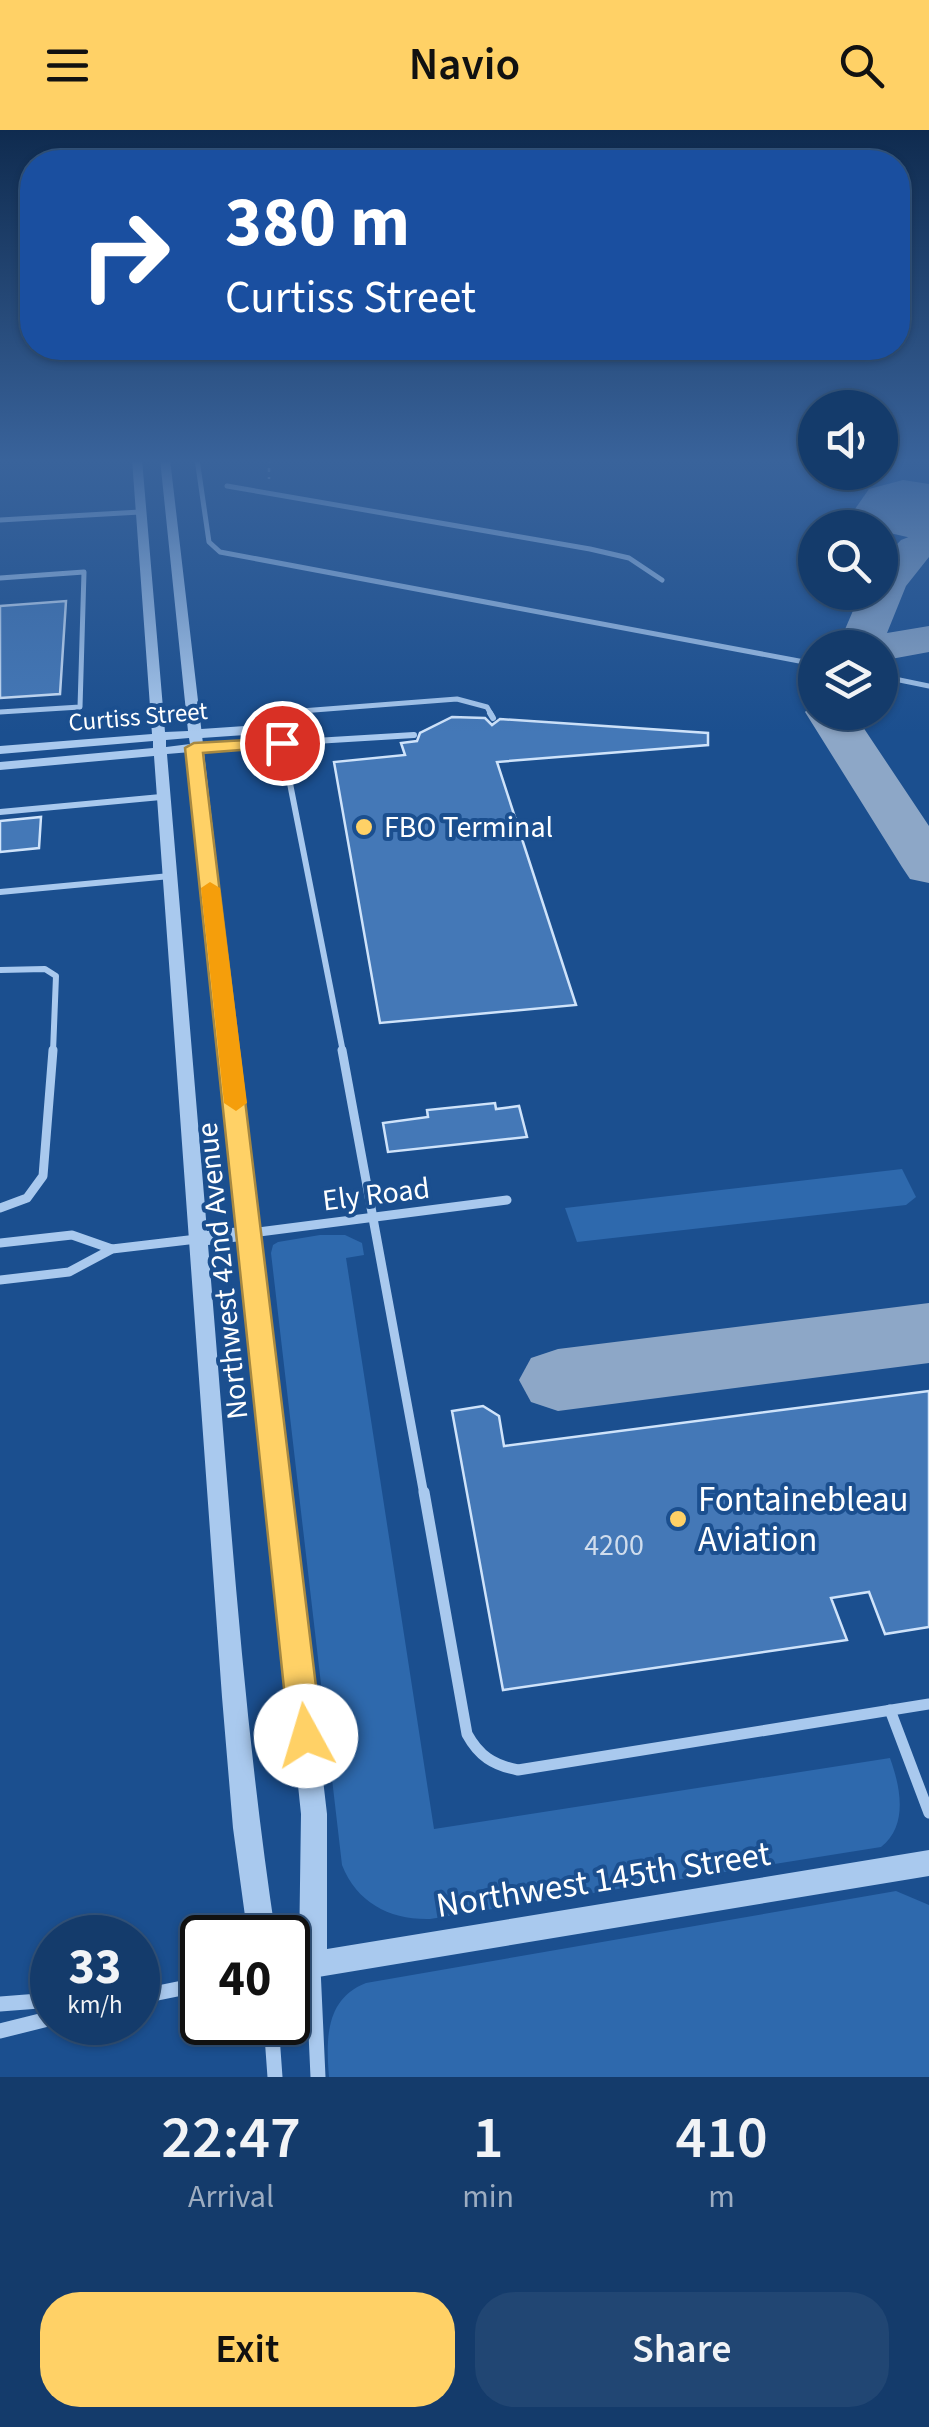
<!DOCTYPE html>
<style>
:root{--surface:#143b6b;--page:#214673;--text:#f1f3f6;--muted:#9dadc1;--line:#33557e;--accent:#ffd166}
body{margin:0;font-family:"Source Sans 3",sans-serif;background:var(--page);color:var(--text);height:100vh;display:flex;flex-direction:column;font-size:38px;white-space:nowrap}
*{box-sizing:border-box;margin:0}
p{font-size:32px;color:var(--muted)}
.icon{flex:none;width:55px;height:55px;fill:none;stroke:currentColor;stroke-width:2;stroke-linecap:round;stroke-linejoin:round}
.map{position:relative;height:1947px;overflow:hidden}
.side{display:flex;flex-direction:column;background:var(--surface);flex:1}
.side>*{flex:none}
.guide{position:absolute;left:20px;top:20px;width:890px;height:210px;border-radius:40px;box-shadow:0 2px 8px #0004,0 0 0 2px var(--line);background:#1a4fa0;color:#fff;overflow:hidden}
.controls{position:absolute;left:798px;top:260px;display:grid;gap:20px}
.controls a{display:grid;place-items:center;width:100px;height:100px;border-radius:50%;background:var(--surface);box-shadow:0 2px 8px #0004,0 0 0 2px var(--line);font-size:50px}
.speed{position:absolute;left:30px;top:1785px;display:flex;gap:20px;font-size:50px;font-weight:700;text-align:center}
.speed>*{display:grid;place-content:center;width:130px;height:130px;border-radius:50%;background:var(--surface);box-shadow:0 2px 8px #0004,0 0 0 2px var(--line);line-height:1}
.speed small{font-size:25px;font-weight:400}
.speed .limit{border:5px solid #111;border-radius:15px;background:#fff;color:#111}
.pin{position:absolute;display:grid;place-items:center;width:85px;height:85px;color:#fff;margin:-42px;border:5px solid #fff;border-radius:50%;box-shadow:0 2px 10px #0007}
.me{position:absolute;width:110px;margin:-55px;rotate:354deg;stroke-linejoin:round;filter:drop-shadow(0 0 8px #0008)}
.turn{display:flex;align-items:center;gap:35px;height:210px;padding:0 40px;font-size:45px}
.turn .icon{width:130px;height:130px;stroke-width:2.5}
.turn b{display:block;font-size:70px;line-height:85px}
.eta{display:flex;justify-content:space-evenly;align-items:center;height:170px;text-align:center}
.eta b{font-size:60px;font-weight:600;line-height:70px}
.button{display:flex;gap:20px;margin-top:auto;padding:20px 40px}
.button a{flex:1;height:115px;border-radius:40px;background:var(--accent);color:#111;font-size:40px;font-weight:600;line-height:115px;text-align:center}
.button a+a{background:var(--page);color:var(--text)}
header{display:flex;justify-content:space-between;align-items:center;height:130px;padding:0 40px;background:var(--accent);color:#111;font-size:45px;font-weight:600}
.map>svg:first-child{display:block}
.green{fill:#2e69ad}
.lines{fill:none;stroke-linecap:round;stroke-linejoin:round}
.taxiway{fill:#8da7c7;fill-rule:evenodd}
.runway{fill:#8da7c7;fill-rule:evenodd}
.building{fill:#4478b7;stroke:#cfe3fa;stroke-width:2.5}
.path{stroke:#a9c9ee;stroke-width:2.5;stroke-dasharray:4 5;stroke-linecap:butt}
.service-far3{stroke:#a9c9ee;stroke-width:5}
.service-far2{stroke:#a9c9ee;stroke-width:6}
.service-far1{stroke:#a9c9ee;stroke-width:9}
.service{stroke:#a9c9ee;stroke-width:11}
.minor-far1{stroke:#a9c9ee;stroke-width:9}
.minor{stroke:#a9c9ee;stroke-width:15}
.tertiary{fill:#a9c9ee;fill-rule:evenodd}
.route{fill:#ffd166;stroke:#a68842;stroke-width:2.5}
.slow{fill:#f59e0b}
.poi-dot{fill:#ffd166;stroke:#1b4f8f;stroke-width:4}
.labels{text-anchor:middle;stroke-width:8;stroke-linejoin:round;paint-order:stroke}
.far-street-label{font-size:25px;fill:#fff;stroke:#1b4f8f}
.poi-label{font-size:30px;fill:#fff;stroke:#1b4f8f;text-anchor:start}
.street-label{font-size:30px;fill:#fff;stroke:#1b4f8f}
.near-number-label{font-size:30px;fill:#d0dded}
.near-poi-label{font-size:35px;fill:#fff;stroke:#1b4f8f;text-anchor:start}
.near-street-label{font-size:35px;fill:#fff;stroke:#1b4f8f}
</style>
<header><svg class="icon" aria-label="menu" viewBox="0 0 24 24"><path d="M4 6h16M4 12h16M4 18h16"/></svg>Navio<svg class="icon" aria-label="search" viewBox="0 0 24 24"><circle cx="10" cy="10" r="6"/><path d="M15 15l6 6"/></svg></header>
<div class="map">
<svg width="929" height="1947" viewBox="0 0 929 1947">
<rect width="100%" height="100%" fill="#1b4f8f"/>
<g class="green">
<path d="M902,1039L916,1067L906,1075L577,1112L565,1078Z"/>
<path d="M320,1105H345L362,1113L364,1125L346,1128L434,1699L890,1628C900,1656 909,1695 881,1717L430,1789C390,1790 357,1773 342,1735L271,1123L273,1115L278,1112Z"/>
<path d="M896,1761L929,1775V1947H329C326,1909 325,1869 366,1853Z"/>
</g>
<g class="lines">
<g class="taxiway">
<path d="M929,399V427L906,456L887,503L929,496V522L880,531V518H837L861,462H880V432L901,410Z"/>
<path d="M815,571V582H853L929,696V753L910,749L902,737L805,582Z"/>
<path d="M929,1173V1233L558,1281L531,1272L519,1250L531,1228L558,1219Z"/>
</g>
<path class="runway" d="M903,350L929,354V412L868,398L855,379L869,359Z"/>
</g>
<g class="building">
<path d="M66,471L60,564L0,568V476Z"/>
<path d="M452,587L485,588L492,595L500,589L708,603V615L497,632L576,875L380,893L334,632L405,625L401,613L417,611L420,603Z"/>
<path d="M41,687L39,718L0,722V691Z"/>
<path d="M495,973L496,979L519,976L527,1007L388,1022L383,993L428,987L427,980Z"/>
<path d="M929,1261V1497L885,1504L869,1462L831,1468L847,1510L503,1560L452,1281L483,1276L499,1286L504,1316Z"/>
</g>
<g class="lines">
<path class="path" d="M269,329V349"/>
<g class="service-far3">
<path d="M197,329L209,412L220,422L815,534"/>
<path d="M227,356L590,419L629,428L662,450"/>
<path d="M0,390L140,382"/>
<path d="M0,448L84,442L80,577L0,582"/>
<path d="M880,546L929,556"/>
<path d="M293,586L301,581L457,569L487,577L492,586"/>
</g>
<g class="service-far2">
<path d="M297,583L279,594L282,613L414,605"/>
<path d="M490,583L493,588"/>
<path d="M282,613L343,922"/>
<path d="M0,682L161,667"/>
<path d="M0,762L170,746"/>
<path d="M0,840L45,839L56,846L53,922"/>
</g>
<g class="service-far1">
<path d="M342,920L424,1365"/>
<path d="M0,1078L27,1068L43,1046L53,920"/>
<path d="M251,1103L507,1070"/>
<path d="M0,1113L72,1105L112,1119"/>
<path d="M0,1150L69,1142L112,1119L197,1109"/>
</g>
<g class="service">
<path d="M424,1362L467,1604C479,1626 493,1635 518,1640L929,1574"/>
<path d="M890,1580L929,1683"/>
</g>
<g class="minor-far1">
<path d="M194,604L280,598"/>
<path d="M194,618L282,613"/>
</g>
<g class="minor">
<path d="M313,1838L318,1947"/>
<path d="M138,1867L202,1854"/>
<path d="M0,1874L52,1870"/>
<path d="M271,1892L275,1947"/>
<path d="M0,1901L52,1888"/>
</g>
<path class="tertiary" d="M132,329H142L165,602L188,601L160,329H170L327,1684V1819L929,1720V1746L288,1852V1826L299,1823L301,1684L241,1111L208,1115C228,1346 241,1578 276,1808H248L233,1698L222,1567L154,626L0,640V632L153,618V611L0,624V616L152,604ZM189,608L190,614L166,617V610ZM191,622L240,1097L207,1101L167,624Z"/>
</g>
<linearGradient id="sky" x2="0" y2="1"><stop stop-color="#0f2b4f"/><stop offset="0.55" stop-color="#39639b"/><stop offset="1" stop-color="#39639b" stop-opacity="0"/></linearGradient>
<rect width="929" height="602" fill="url(#sky)"/>
<path class="route" d="M282,608L290,613L288,616L203,623L322,1606L317,1618L306,1623L294,1618L289,1606L185,618L194,613Z"/>
<path class="slow" d="M210,752L220,758L247,973L236,981L224,973L201,758Z"/>
<g class="poi-dot">
<circle cx="364" cy="697" r="10"/>
<circle cx="678" cy="1389" r="10"/>
</g>
<g class="labels">
<g class="far-street-label">
<text transform="translate(138 586) rotate(-5)" y="9">Curtiss Street</text>
</g>
<g class="poi-label">
<text x="384" y="707">FBO Terminal</text>
</g>
<g class="street-label">
<text transform="translate(376 1064) rotate(-7)" y="10">Ely Road</text>
<text transform="translate(222 1141) rotate(-96)" y="10">Northwest 42nd Avenue</text>
</g>
<g class="near-number-label">
<text x="614" y="1425">4200</text>
</g>
<g class="near-poi-label">
<text x="698" y="1381">Fontainebleau<tspan x="698" dy="40">Aviation</tspan></text>
</g>
<g class="near-street-label">
<text transform="translate(603 1749) rotate(-9)" y="12">Northwest 145th Street</text>
</g>
</g>
</svg>
<div class="controls">
<a><svg class="icon" aria-label="sound" viewBox="0 0 24 24"><path d="M4 9h4l5-4v14l-5-4H4zM17 9q2 3 0 6"/></svg></a>
<a><svg class="icon" aria-label="search" viewBox="0 0 24 24"><circle cx="10" cy="10" r="6"/><path d="M15 15l6 6"/></svg></a>
<a><svg class="icon" aria-label="layers" viewBox="0 0 24 24"><path d="M12 4l9 5-9 5-9-5zM3 14l9 5 9-5"/></svg></a>
</div>
<div class="speed"><div>33<small>km/h</small></div><div class="limit">40</div></div>
<div class="pin" style="left:282px;top:613px;background:#d93025"><svg class="icon" aria-label="arrive" viewBox="0 0 24 24"><path d="M6 21V4h12l-3 4 3 4H6"/></svg></div>
<svg class="me" style="left:306px;top:1606px" viewBox="-20 -20 40 40"><circle r="19" fill="#fff"/><path d="M0-13L10 11 0 6-10 11z" fill="#ffd166"/></svg>
<div class="guide">
<div class="turn"><svg class="icon" aria-label="right" viewBox="0 0 24 24"><path d="M7 20v-9h11M14 6l5 5-5 5"/></svg><div><b>380 m</b>Curtiss Street</div></div>
</div>
</div>
<section class="side">
<div class="eta">
<div><b>22:47</b><p>Arrival</p></div>
<div><b>1</b><p>min</p></div>
<div><b>410</b><p>m</p></div>
</div>
<div class="button"><a>Exit</a><a>Share</a></div>
</section>
